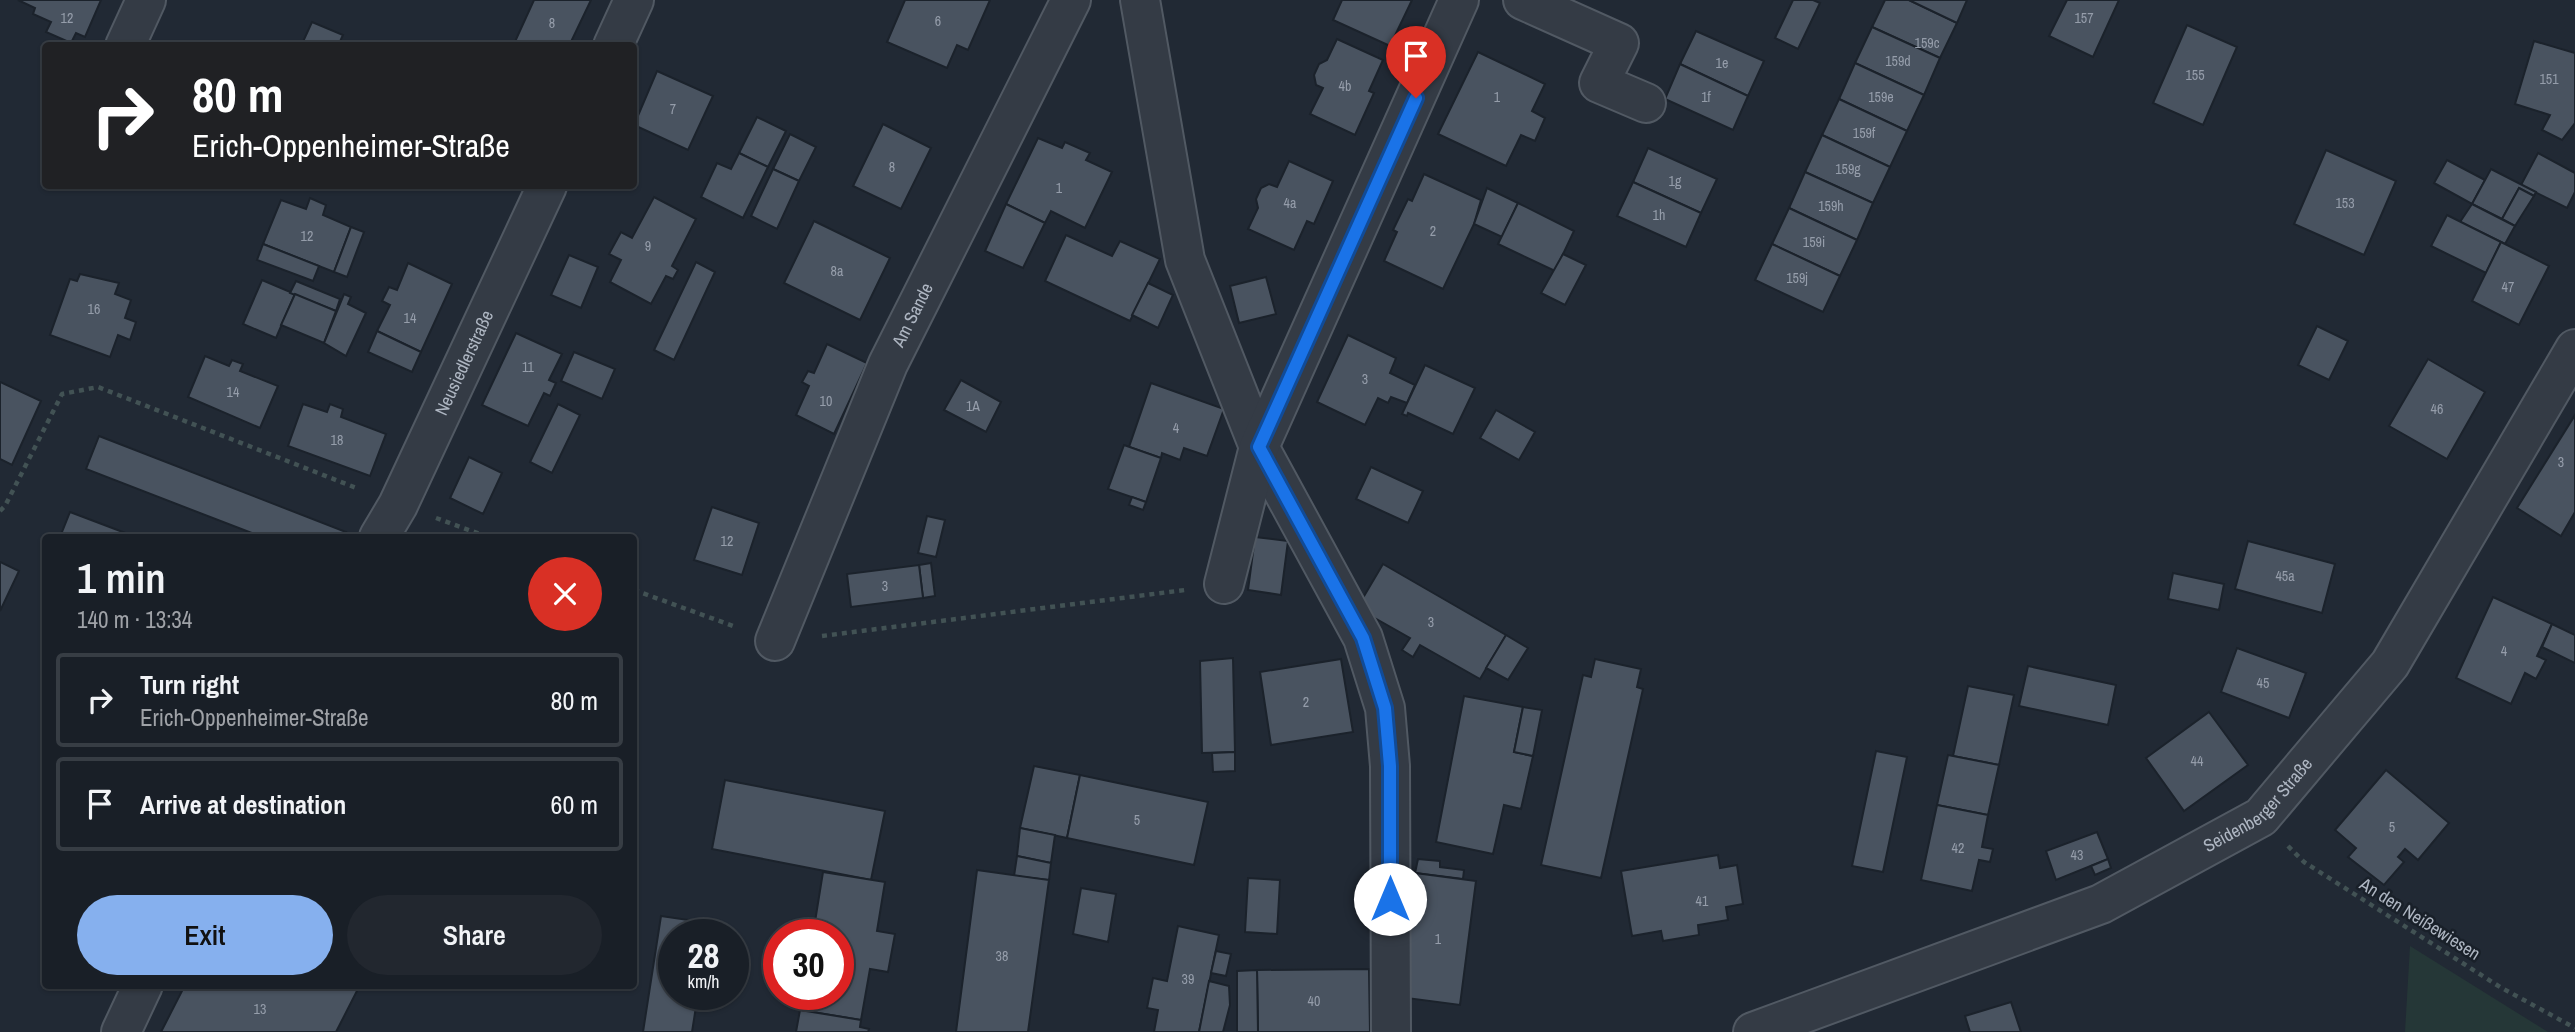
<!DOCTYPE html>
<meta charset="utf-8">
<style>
:root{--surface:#191f27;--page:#22272f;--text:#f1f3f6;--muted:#9fa2a7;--line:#373d44;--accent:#86b0ee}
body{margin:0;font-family:"Archivo Narrow",sans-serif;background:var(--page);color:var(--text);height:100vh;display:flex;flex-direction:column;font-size:26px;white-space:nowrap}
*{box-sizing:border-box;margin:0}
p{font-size:23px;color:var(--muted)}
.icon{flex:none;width:38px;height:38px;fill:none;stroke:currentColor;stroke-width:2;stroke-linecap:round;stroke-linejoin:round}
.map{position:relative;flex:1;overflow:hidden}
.details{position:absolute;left:42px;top:534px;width:595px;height:455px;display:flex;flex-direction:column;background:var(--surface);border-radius:7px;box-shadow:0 2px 5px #0004,0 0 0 2px var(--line)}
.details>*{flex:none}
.hud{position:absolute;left:42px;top:42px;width:595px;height:147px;border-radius:7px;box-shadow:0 2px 5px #0004,0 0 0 2px var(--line);background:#202124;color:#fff;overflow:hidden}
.speed{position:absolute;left:658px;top:919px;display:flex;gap:14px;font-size:35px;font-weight:700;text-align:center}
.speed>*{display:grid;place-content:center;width:91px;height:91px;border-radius:50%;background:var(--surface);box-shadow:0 2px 5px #0004,0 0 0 2px var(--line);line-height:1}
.speed small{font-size:18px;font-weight:400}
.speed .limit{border:10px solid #d22;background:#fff;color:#111}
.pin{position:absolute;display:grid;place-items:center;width:60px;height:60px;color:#fff;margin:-72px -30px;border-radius:50% 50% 50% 0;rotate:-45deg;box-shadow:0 0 7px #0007}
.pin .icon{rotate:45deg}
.me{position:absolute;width:77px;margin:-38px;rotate:0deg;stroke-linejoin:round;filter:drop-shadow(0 0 5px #0008)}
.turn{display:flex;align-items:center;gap:24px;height:147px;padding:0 35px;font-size:32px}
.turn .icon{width:91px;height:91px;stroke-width:2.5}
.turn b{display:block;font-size:49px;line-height:60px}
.round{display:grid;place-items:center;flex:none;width:74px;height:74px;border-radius:37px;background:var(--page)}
.overview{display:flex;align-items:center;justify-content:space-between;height:119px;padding:0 35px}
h1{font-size:42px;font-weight:600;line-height:52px}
.primary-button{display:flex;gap:14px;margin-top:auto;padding:14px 35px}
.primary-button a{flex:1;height:80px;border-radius:42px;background:var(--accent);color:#111;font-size:28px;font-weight:600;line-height:80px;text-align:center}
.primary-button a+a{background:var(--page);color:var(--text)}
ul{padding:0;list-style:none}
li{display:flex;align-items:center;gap:21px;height:94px;margin:0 14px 10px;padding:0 21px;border:4px solid var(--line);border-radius:7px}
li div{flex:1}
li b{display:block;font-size:26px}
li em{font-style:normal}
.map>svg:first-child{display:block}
.green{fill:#253737}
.building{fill:#495360;stroke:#1b222b;stroke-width:2}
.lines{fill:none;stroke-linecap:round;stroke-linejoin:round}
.minor-casing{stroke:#515963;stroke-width:42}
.path{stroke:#425254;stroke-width:4.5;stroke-dasharray:5 5;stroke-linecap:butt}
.minor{stroke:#343b45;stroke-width:38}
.route-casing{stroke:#114b97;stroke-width:18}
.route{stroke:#1a73e8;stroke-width:12}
.labels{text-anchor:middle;stroke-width:5;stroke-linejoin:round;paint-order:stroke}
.number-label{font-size:14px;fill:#959daa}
.street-label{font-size:18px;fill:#aeb6c2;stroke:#192029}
</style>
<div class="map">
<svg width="2575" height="1032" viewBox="0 0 2575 1032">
<rect width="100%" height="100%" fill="#212934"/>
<path class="green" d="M2410,946L2548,1032H2405Z"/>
<g class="building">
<path d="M18,0H101L85,37L76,33L71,43L46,32L51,22L33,14L35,8Z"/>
<path d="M534,0H591L569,46H513Z"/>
<path d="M905,0H990L968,50L957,45L947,68L887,42Z"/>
<path d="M1342,0H1412L1390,46L1333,20Z"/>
<path d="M1793,0H1813L1820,3L1798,49L1775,38Z"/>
<path d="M1885,0H1909L1957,23L1940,58L1872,27Z"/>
<path d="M1909,0H1967L1957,23Z"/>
<path d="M2067,0H2119L2093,57L2049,36Z"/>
<path d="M312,22L343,35L338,46H301Z"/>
<path d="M2187,25L2237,47L2203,125L2153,103Z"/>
<path d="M1872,27L1940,58L1924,95L1855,63Z"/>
<path d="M1696,31L1764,61L1748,96L1680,64Z"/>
<path d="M1337,39L1383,60L1369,91L1374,93L1355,135L1310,114L1323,88L1316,85L1314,75L1319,64L1327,60Z"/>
<path d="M2534,41L2575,53V123L2562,140L2542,130L2550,115L2515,104Z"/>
<path d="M1478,52L1545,84L1532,111L1545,118L1535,141L1521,135L1506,166L1438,134Z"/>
<path d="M1855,63L1924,95L1907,131L1839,99Z"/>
<path d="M1680,64L1748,96L1733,130L1665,99Z"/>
<path d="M657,71L713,96L688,150L634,125Z"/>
<path d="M1839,99L1907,131L1890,167L1822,135Z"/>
<path d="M757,117L786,131L768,167L739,153Z"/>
<path d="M883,124L931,148L901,209L853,186Z"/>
<path d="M790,134L816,147L799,181L773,169Z"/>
<path d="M1822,135L1890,167L1873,203L1805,172Z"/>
<path d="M1038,138L1062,148L1065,142L1090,153L1086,160L1112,172L1085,228L1051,211L1045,223L1006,204Z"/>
<path d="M1648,148L1717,179L1701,213L1633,182Z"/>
<path d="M2326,150L2396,181L2364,255L2294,224Z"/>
<path d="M739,153L768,167L743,218L701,197L717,163L731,169Z"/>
<path d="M2538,153L2575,173V192L2567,208L2521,185Z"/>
<path d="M2447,160L2485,180L2472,204L2434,183Z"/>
<path d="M1289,161L1333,181L1314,224L1307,221L1294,250L1248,229L1258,208L1256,199L1261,188L1269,184L1277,187Z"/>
<path d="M773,169L799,181L777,229L751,216Z"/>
<path d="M2491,169L2536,192L2534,196L2519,188L2502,219L2472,204Z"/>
<path d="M1805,172L1873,203L1857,240L1789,208Z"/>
<path d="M1424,174L1481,200L1474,224L1443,289L1384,261L1397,232L1393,230L1408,199L1412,201Z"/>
<path d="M1633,182L1701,213L1686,247L1617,216Z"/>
<path d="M1487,188L1518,203L1502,237L1474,224Z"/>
<path d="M2519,188L2534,196L2515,226L2502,219Z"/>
<path d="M654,197L696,219L672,266L678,270L673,279L666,276L651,304L610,282L621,260L609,254L621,232L632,238Z"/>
<path d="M310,198L326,205L323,215L351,227L334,272L263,244L281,200L306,209Z"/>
<path d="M1518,203L1574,231L1555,271L1498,244Z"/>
<path d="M1006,204L1045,223L1023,268L985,251Z"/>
<path d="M2472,204L2515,226L2505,244L2460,222Z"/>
<path d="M1789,208L1857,240L1840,276L1772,244Z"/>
<path d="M2447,215L2501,242L2486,273L2431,246Z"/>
<path d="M814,221L890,258L860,320L784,283Z"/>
<path d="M351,227L364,232L347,277L334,272Z"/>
<path d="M1066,235L1112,256L1120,241L1160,259L1130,321L1045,281Z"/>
<path d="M2501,242L2549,266L2519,325L2472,301Z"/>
<path d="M263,244L319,266L313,281L257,260Z"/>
<path d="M1772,244L1840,276L1823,312L1755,280Z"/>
<path d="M1563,254L1586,265L1565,305L1541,293Z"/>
<path d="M569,255L598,267L581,308L551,295Z"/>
<path d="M696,262L715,272L674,360L654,350Z"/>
<path d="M408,263L452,284L421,352L377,331L390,305L382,301L389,287L397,290Z"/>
<path d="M80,274L119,283L115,294L131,300L125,318L136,322L130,340L118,335L110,357L50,335L70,279L77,281Z"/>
<path d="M1266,277L1276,314L1239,323L1230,286Z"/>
<path d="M262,280L295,294L276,338L243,324Z"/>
<path d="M296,281L340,299L336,311L290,293Z"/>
<path d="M1148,283L1173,295L1158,328L1132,315Z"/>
<path d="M295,294L336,311L324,343L281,325Z"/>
<path d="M344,294L351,297L348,304L366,313L346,356L324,343Z"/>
<path d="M2317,326L2348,341L2329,380L2298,365Z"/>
<path d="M377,331L421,352L412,372L368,352Z"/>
<path d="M516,333L562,354L549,380L556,383L550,396L544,393L528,426L482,405Z"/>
<path d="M1348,335L1396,358L1390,373L1415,385L1407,403L1391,397L1388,403L1378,398L1365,425L1317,402Z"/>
<path d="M827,344L867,363L834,434L796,415L809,386L802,382L808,371L814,373Z"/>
<path d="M574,352L615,369L602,399L561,381Z"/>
<path d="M205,356L229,366L232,360L243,364L240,371L278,386L260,428L188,397Z"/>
<path d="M2428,359L2485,392L2447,459L2389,426Z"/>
<path d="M1425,365L1475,388L1453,434L1408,413L1407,416L1402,414Z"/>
<path d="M961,380L1001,402L986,432L944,410Z"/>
<path d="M0,382L41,401L12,465L0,459Z"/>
<path d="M1151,383L1224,409L1207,456L1184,448L1180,460L1162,453L1161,458L1129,447Z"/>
<path d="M303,404L327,412L330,404L343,409L341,417L386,434L370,476L288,446Z"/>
<path d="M558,404L580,415L552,473L530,462Z"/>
<path d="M1496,410L1535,432L1519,460L1480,438Z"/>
<path d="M2575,415V512L2561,536L2517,508Z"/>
<path d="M99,436L346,532L343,537H262L86,469Z"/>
<path d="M1124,445L1161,458L1146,502L1108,489Z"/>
<path d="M469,457L502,473L483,514L450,498Z"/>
<path d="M1371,467L1423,491L1408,523L1356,499Z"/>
<path d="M1132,497L1146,502L1143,510L1129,505Z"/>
<path d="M712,507L759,523L742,575L694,560Z"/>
<path d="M70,512L136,537H60Z"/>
<path d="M927,516L945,520L936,557L918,553Z"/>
<path d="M1255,537L1288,541L1281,595L1248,590Z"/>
<path d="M2248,541L2335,564L2322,613L2235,589Z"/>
<path d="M0,562L19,571L0,611Z"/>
<path d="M931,563L935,596L923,598L919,565Z"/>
<path d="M1383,564L1506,635L1480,679L1420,645L1413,657L1402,650L1410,638L1357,608Z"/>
<path d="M919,565L923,598L851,607L847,574Z"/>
<path d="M2173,573L2224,584L2219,610L2168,599Z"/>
<path d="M2493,597L2552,624L2537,656L2546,660L2536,679L2525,673L2511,704L2456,678Z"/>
<path d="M2552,624L2575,635V663L2542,647Z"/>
<path d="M1506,635L1528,648L1508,680L1486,668Z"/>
<path d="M2237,648L2306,673L2289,718L2221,692Z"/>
<path d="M1233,658L1235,752L1202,753L1200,661Z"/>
<path d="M1341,659L1353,732L1271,745L1260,672Z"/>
<path d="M1595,659L1641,669L1637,687L1643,689L1601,878L1541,865L1583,675L1591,677Z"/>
<path d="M2028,666L2116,685L2108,725L2019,706Z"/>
<path d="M1968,686L2014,695L1999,765L1953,756Z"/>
<path d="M1464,696L1523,707L1514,752L1533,756L1521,809L1504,805L1493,854L1436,842Z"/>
<path d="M1523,707L1542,710L1533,756L1514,752Z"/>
<path d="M2209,712L2248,765L2184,811L2146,758Z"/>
<path d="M1876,751L1907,757L1883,872L1852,866Z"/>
<path d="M1235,752V771L1213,772L1212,753Z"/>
<path d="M1948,755L1999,765L1988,815L1937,805Z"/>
<path d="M1034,766L1080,775L1067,838L1020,828Z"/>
<path d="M2386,770L2449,823L2418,860L2405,849L2398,857L2404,862L2384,885L2348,857L2356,848L2335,830Z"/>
<path d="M1080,775L1208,802L1194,865L1067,838Z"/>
<path d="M725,780L885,811L871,880L712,849Z"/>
<path d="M1937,805L1988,815L1982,847L1993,849L1990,862L1979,860L1972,891L1921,880Z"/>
<path d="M1020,828L1055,835L1051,863L1017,856Z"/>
<path d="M2097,832L2108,859L2056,880L2046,851Z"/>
<path d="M1718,855L1720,868L1737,865L1743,904L1726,907L1728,920L1698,925L1699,935L1663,941L1661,931L1632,936L1621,871Z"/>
<path d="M1017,856L1051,863L1049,880L1014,876Z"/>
<path d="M1418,859L1440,861V867L1464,870L1463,879L1415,873Z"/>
<path d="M2108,859L2111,868L2095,875L2091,866Z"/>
<path d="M977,870L1049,880L1028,1032H956Z"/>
<path d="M823,872L885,882L877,931L895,934L888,972L870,969L861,1020L800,1010L802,994H838V934H813Z"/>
<path d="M1415,873L1476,881L1460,1005L1399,997Z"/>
<path d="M1248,878L1280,880L1277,934L1245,932Z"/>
<path d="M1081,888L1116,894L1108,942L1073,934Z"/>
<path d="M661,916L709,923L707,934H674V994H698L692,1032H643Z"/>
<path d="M1178,926L1219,935L1199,1032H1154L1158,1010L1147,1008L1153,978L1167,981Z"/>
<path d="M1216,951L1231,954L1226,976L1211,973Z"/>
<path d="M1369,969L1370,1032H1258L1257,970Z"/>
<path d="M1257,970L1258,1032H1237V971Z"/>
<path d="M1209,981L1229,986L1230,1005L1223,1032H1199Z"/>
<path d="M185,985H360L336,1032H161Z"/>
<path d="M2011,1002L2021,1032H1970L1965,1016Z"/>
<path d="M800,1010L861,1020L860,1027L869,1029L868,1032H796Z"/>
</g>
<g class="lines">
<defs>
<g id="minor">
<path d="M1140,0L1185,260L1259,447L1363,638L1385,708L1390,766L1391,1032"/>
<path d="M1523,0L1619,43L1599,83L1646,103"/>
<path d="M125,46L146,0"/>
<path d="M613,46L634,0"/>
<path id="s1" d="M379,537L398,505L547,186"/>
<path d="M1224,584L1259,447L1459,0"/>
<path id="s2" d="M775,641L888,364L1071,0"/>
<path d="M121,1032L143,985"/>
<path id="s3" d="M1753,1032L2101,904L2261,817L2390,664L2575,349"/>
</g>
</defs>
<use href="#minor" class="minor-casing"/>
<g class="path">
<path d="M0,511L5,506L62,394L98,387L359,489"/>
<path d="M436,518L488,537"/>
<path d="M634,590L736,627"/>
<path d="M822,636L1185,590"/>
<path d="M2288,846L2304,862L2500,987L2575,1028"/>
</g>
<use href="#minor" class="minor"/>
</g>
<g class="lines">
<defs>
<path id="route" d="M1390,899V766L1385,708L1363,638L1259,447L1416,98"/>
</defs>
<use href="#route" class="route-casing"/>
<use href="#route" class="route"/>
</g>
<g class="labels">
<g class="number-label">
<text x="67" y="23">12</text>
<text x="2084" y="23">157</text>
<text x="938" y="26">6</text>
<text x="552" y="28">8</text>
<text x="1927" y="48">159c</text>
<text x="1898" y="66">159d</text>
<text x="1722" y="68">1e</text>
<text x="2195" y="80">155</text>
<text x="2549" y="84">151</text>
<text x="1345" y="91">4b</text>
<text x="1497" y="102">1</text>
<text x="1706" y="102">1f</text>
<text x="1881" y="102">159e</text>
<text x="673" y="114">7</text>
<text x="1864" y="138">159f</text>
<text x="892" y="172">8</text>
<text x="1848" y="174">159g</text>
<text x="1675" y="186">1g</text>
<text x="1059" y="193">1</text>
<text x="1290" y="208">4a</text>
<text x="2345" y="208">153</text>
<text x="1831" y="211">159h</text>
<text x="1659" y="220">1h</text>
<text x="1433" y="236">2</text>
<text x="307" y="241">12</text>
<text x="1814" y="247">159i</text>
<text x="648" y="251">9</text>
<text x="837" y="276">8a</text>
<text x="1797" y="283">159j</text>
<text x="2508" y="292">47</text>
<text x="94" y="314">16</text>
<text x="410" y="323">14</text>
<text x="528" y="372">11</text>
<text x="1365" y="384">3</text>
<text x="233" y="397">14</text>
<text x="826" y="406">10</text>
<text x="973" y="411">1A</text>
<text x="2437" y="414">46</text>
<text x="1176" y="433">4</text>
<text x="337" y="445">18</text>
<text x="2561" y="467">3</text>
<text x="727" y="546">12</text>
<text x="2285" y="581">45a</text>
<text x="885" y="591">3</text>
<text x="1431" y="627">3</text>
<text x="2504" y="656">4</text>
<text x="2263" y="688">45</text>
<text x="1306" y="707">2</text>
<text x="2197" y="766">44</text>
<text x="1137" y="825">5</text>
<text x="2392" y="832">5</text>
<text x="1958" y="853">42</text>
<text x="2077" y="860">43</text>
<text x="1702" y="906">41</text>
<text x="1438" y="944">1</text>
<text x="1002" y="961">38</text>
<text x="1188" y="984">39</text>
<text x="1314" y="1006">40</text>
<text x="260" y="1014">13</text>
</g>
<g class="street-label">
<text dy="6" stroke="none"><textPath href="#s2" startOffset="354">Am Sande</textPath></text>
<text dy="6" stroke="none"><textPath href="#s1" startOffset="194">Neusiedlerstraße</textPath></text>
<text dy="6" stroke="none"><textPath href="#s3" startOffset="558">Seidenberger Straße</textPath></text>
<text transform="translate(2420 919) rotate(32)" y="6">An den Neißewiesen</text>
</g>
</g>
</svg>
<div class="speed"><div>28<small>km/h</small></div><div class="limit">30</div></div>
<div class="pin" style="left:1416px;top:98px;background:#d93025"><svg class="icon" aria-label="arrive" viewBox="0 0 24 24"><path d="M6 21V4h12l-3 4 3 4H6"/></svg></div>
<svg class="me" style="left:1390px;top:899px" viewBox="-20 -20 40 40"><circle r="19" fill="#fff"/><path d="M0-13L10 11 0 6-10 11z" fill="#1a73e8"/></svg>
<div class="hud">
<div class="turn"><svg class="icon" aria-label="right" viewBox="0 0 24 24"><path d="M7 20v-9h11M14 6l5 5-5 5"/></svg><div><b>80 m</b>Erich-Oppenheimer-Straße</div></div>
</div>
<section class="details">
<div class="overview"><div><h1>1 min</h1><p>140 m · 13:34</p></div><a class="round" style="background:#d93025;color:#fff"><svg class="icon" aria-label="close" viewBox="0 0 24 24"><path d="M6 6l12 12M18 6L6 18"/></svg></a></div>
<ul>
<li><svg class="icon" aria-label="right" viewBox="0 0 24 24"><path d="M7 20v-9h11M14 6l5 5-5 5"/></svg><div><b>Turn right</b><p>Erich-Oppenheimer-Straße</p></div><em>80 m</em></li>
<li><svg class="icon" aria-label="arrive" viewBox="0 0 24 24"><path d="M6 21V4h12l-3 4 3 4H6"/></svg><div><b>Arrive at destination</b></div><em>60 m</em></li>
</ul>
<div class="primary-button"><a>Exit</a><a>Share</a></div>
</section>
</div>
